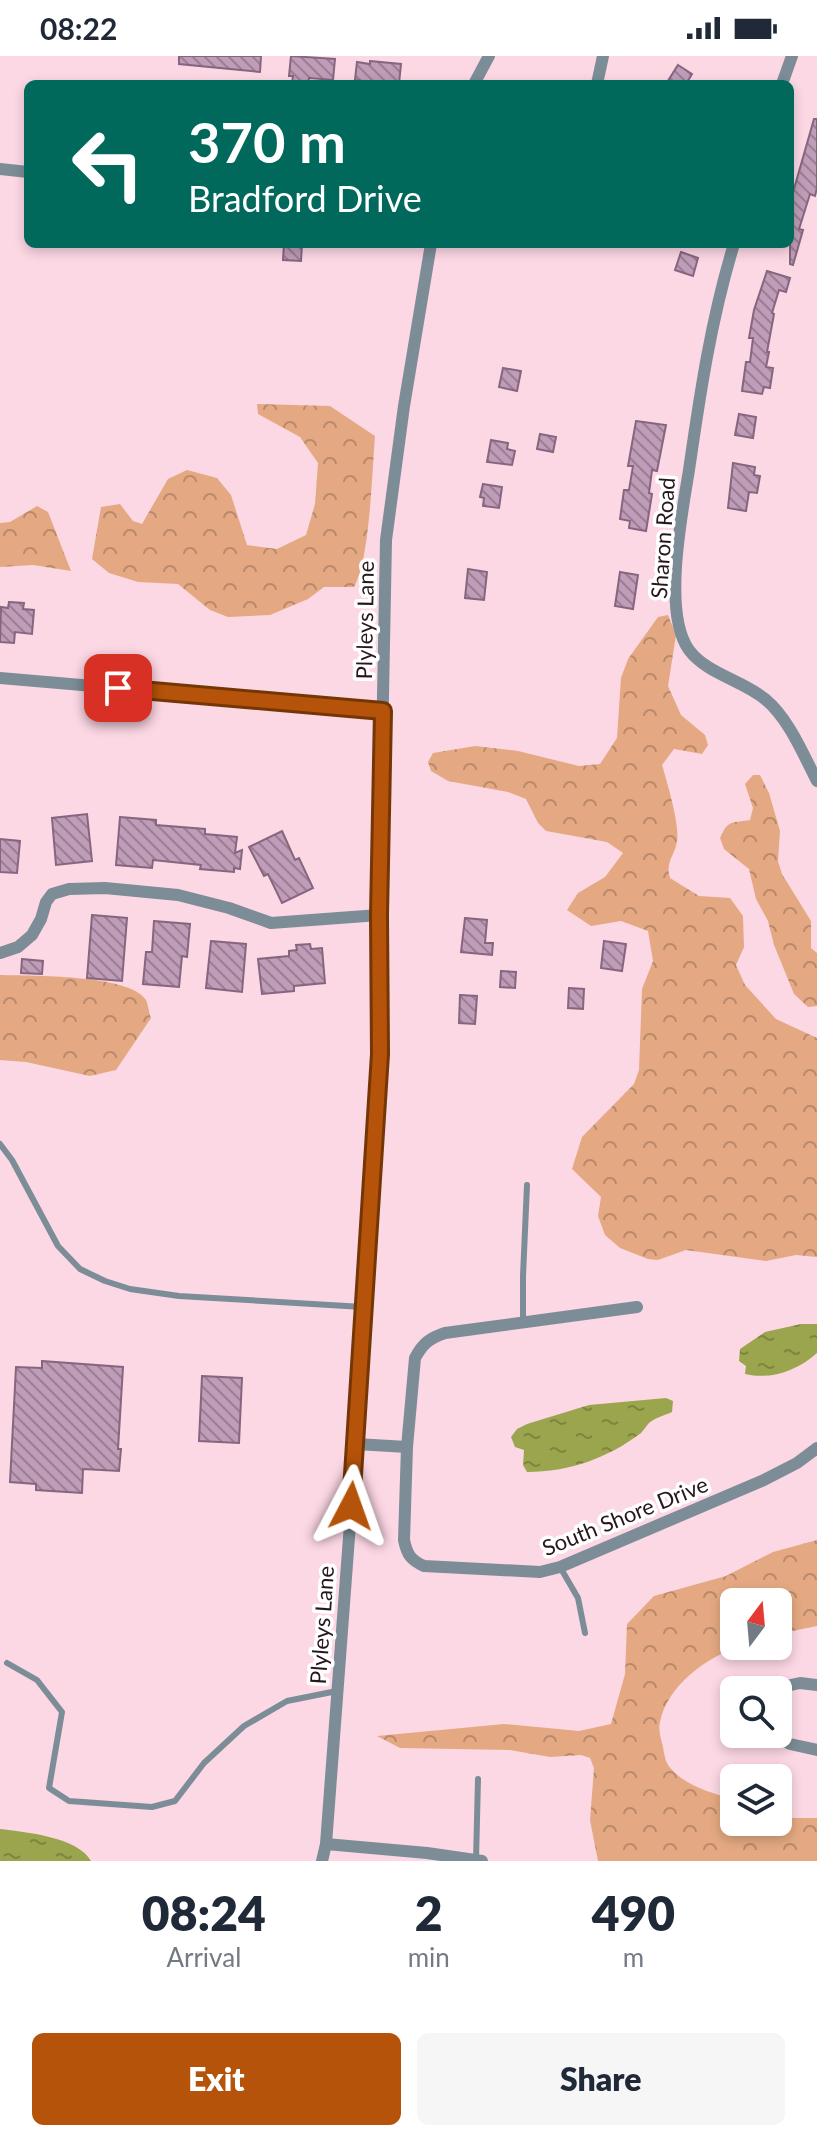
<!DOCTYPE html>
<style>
:root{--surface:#fff;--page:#f6f6f7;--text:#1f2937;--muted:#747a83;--accent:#b45309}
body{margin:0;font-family:Lato,sans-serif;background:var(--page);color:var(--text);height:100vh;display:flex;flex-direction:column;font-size:30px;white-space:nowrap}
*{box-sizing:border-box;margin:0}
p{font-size:26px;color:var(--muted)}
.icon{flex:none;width:44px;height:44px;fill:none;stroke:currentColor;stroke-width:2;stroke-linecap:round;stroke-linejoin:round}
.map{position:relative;height:1805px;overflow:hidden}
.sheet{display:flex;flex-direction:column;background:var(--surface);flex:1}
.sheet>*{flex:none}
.banner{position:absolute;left:24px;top:24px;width:770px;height:168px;border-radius:12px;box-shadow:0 4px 12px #0003;background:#00695c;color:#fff;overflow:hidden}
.needle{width:52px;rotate:16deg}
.controls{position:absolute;left:720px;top:1532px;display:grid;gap:16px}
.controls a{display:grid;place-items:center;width:72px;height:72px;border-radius:12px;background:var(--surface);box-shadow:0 4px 12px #0003;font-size:40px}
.pin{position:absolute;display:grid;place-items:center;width:68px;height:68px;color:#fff;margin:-34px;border-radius:16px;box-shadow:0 4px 12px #0006}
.me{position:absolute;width:88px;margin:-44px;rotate:4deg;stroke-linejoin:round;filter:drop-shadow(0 0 6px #0008)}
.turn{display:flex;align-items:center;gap:28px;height:168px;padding:0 32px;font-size:36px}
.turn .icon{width:104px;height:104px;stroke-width:2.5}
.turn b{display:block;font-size:56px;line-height:68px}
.eta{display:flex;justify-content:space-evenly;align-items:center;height:136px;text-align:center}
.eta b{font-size:48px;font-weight:800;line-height:56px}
.action{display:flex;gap:16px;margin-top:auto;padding:16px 32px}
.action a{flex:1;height:92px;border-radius:12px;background:var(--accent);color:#fff;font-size:32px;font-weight:800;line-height:92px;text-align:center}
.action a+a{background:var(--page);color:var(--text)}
.status{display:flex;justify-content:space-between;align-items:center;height:56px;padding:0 40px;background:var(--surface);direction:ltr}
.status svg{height:22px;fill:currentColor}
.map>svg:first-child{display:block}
.forest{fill:url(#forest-crowns)}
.water{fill:url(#water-ripples)}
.building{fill:url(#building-back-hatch);stroke:#86667f;stroke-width:2}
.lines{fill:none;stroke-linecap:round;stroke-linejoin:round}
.lane{stroke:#7c8d97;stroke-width:6}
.street{stroke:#7c8d97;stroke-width:12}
.route-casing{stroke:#753606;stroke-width:20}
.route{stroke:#b45309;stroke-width:14}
.labels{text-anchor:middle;stroke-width:7;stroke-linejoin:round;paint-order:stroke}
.street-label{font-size:22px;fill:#27171d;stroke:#fff}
</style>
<div class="status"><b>08:22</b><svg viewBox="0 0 49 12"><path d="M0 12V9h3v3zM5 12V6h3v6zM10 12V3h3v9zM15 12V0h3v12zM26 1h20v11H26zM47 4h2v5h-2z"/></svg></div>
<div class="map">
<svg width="817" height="1805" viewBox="0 0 817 1805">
<defs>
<pattern id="forest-crowns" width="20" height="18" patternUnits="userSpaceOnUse" patternTransform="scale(2)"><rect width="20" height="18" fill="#e4a982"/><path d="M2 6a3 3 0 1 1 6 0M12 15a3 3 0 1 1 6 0" fill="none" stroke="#b9896a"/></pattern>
<pattern id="water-ripples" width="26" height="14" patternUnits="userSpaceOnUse" patternTransform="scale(2)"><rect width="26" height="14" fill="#9ba54d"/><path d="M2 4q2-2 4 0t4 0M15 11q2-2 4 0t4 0" fill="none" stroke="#7e853f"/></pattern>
<pattern id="building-back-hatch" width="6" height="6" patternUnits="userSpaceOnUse" patternTransform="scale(2)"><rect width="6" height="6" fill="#bf9cb7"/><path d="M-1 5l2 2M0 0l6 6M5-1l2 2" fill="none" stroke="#9b7e94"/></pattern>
</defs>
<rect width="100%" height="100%" fill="#fcd7e4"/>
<g class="forest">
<path d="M257,348L330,350L375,380C372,415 370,504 354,531H324L308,543L270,559L228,561L210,554L178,528L138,526L109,517L92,503L101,451L120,448L133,465L142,468L168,423L187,414L217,422L231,439L247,489L277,493L306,479L315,448L318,407L300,381L258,358Z"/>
<path d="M37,450L48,456L71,515L33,509L0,511V467L10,466Z"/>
<path d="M668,559L676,579L668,630L681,659L705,679L708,689L702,698L674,693L662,709C667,726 680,769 677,785C675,800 665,805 670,822L699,840L730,842L743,860L744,891L736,909L745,929L776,963L817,982V1201L796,1199L766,1205L686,1194L658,1204L648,1203L620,1192L605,1179L598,1160L601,1141L572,1113L582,1081L634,1028L639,1014L642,933L653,905L648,875L621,865L591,870L567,854L578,837L605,821L623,797L607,786L546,775L538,767L526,743L508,736L448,725L431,715L428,706L433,697L475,690L518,695L579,710L600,708L617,682L621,622L628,603L658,561Z"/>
<path d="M753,719H760L769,737L780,775L778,805L782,818L811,865V892L817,897V950L808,951L794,938L774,889L768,865L756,843L749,813L724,793L720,782C728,763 733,767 750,764L753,752L745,728Z"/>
<path d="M0,919C29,920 130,918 146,944C148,948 149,957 151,962L116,1014L90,1020L26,1006L0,1004Z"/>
<path d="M817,1484V1570L778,1578V1546H734V1590H739C706,1602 667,1630 660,1666C658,1674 661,1683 663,1691C664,1697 665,1704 668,1709C683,1730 711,1736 734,1744V1766H778V1758L789,1762H817V1805H598L590,1764L594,1712L590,1702L581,1699L550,1701L510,1694L400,1692L377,1680L504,1668L579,1675L611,1668L625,1618L627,1568L654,1540L726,1520L773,1496Z"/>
</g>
<g class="water">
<path d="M801,1268H817V1297C797,1315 771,1324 745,1318L746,1310L739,1305L740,1293L765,1276Z"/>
<path d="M666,1342L673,1345L672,1356C665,1359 655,1362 649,1367C646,1370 644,1374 641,1377C608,1402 569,1416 527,1416L523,1409L524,1394L515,1391L511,1381L517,1373L527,1368L589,1349Z"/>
<path d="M0,1773C25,1776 78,1781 91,1805H0Z"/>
</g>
<g class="building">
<path d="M179,0H261L260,16L179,8Z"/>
<path d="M291,0L335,3L333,24L309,22L308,28L292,27L293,20H289Z"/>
<path d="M370,5L401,8L399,28H369L370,26L355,24L357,6L370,8Z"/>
<path d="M678,9L692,18L686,28H666Z"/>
<path d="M814,63H817V132L815,140L810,138L799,173L803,174L793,209L790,208V147Z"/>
<path d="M284,188H302L301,205L283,204Z"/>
<path d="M681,196L698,202L693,220L675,214Z"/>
<path d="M767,215L790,222L786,236L779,234L772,257L774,258L767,296H769L766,311L773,312L770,332L764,331L762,338L742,335L746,306H750L753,282H749L754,254Z"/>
<path d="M503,312L521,315L517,335L499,331Z"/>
<path d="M739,358L756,361L753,382L735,379Z"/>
<path d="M636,365L666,369L657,415L652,414L649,437L652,438L646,475L629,472L630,465L620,463L624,434H629L633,410H628Z"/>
<path d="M540,378L556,381L553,396L537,393Z"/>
<path d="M491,384L508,387L507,393L515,395L512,409L487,406Z"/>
<path d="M733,407L755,411L754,419L760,420L757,437L749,436L746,455L728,452Z"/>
<path d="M483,428L502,431L499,452L483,450L484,442L480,441Z"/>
<path d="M468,513L487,516L484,544L465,542Z"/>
<path d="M620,516L638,519L633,553L615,550Z"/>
<path d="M9,546L24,547L23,553L34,554L32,578L15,576L14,587L0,586L1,551L8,552Z"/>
<path d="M87,758L92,805L56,809L52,762Z"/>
<path d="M120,761L156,764V769L205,773V778L237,781L235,797L242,794L240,813L234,812V816L200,813L201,809L153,804L152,812L116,809Z"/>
<path d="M282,775L295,804L299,802L313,832L282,847L268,818L264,820L249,791Z"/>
<path d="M0,783L20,785L17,817L0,816Z"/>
<path d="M92,859L127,862L122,925L87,922Z"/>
<path d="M465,862L487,864L485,887H493L492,899L461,896Z"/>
<path d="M154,865L190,868L187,901L182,900L179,931L143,928L146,896H152Z"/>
<path d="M211,885L246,888L242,936L206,932Z"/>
<path d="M604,885L626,888L622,915L601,912Z"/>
<path d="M310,888L311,893L322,892L325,927L294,930V935L262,938L258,903L289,900V895L297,894L296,889Z"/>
<path d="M22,903L43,905L42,918L21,917Z"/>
<path d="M501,915L516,916L515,932L500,931Z"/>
<path d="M569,932L584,933L583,953L568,952Z"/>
<path d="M460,939L477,940L475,968L459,967Z"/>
<path d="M42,1305L123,1311L118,1393H121L119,1415L83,1413L82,1437L36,1434V1428L10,1426L16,1311L42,1312Z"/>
<path d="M202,1320L242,1322L239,1387L199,1385Z"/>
</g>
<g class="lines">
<g class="lane">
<path d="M0,1088L12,1104L58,1190L80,1213L105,1225L130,1233L179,1240L363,1251"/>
<path d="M523,1265V1220L527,1129"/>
<path d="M560,1511L578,1542L585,1577"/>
<path d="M7,1607L37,1624L62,1656L49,1732L69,1745L152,1751L175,1745L204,1707L244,1670L287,1645L337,1635"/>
<path d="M476,1804L478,1723"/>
</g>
<g class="street">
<path d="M474,28L489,0"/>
<path d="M597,28L603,0"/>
<path d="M782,28L792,0"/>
<path d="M0,113L28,116"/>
<path d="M734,188C711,263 700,338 689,414C682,458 662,557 689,594C707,618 742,624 765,643C789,663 803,698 817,725"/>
<path d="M0,622L383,655"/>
<path d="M0,897L18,891L32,879L41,863L46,846L52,838L69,833L105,832L178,839L229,852L271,867L379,859"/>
<path d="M356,1388L407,1391L404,1484C407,1499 411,1504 424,1510L540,1516L560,1511L764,1424L797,1407L817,1392"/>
<path d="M407,1391L415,1302C423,1287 430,1282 445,1277L637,1251"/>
<path d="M768,1634L800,1627L817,1629"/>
<path d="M770,1678L790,1688L817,1694"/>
<path d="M326,1788L427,1797L482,1805"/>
<path d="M322,1805L326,1788L356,1388L380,998L379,848L386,484L404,350L431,188"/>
</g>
</g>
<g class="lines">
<defs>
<path id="route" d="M118,632L383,655L379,859L380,998L351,1450"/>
</defs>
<use href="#route" class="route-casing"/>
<use href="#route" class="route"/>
</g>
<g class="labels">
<g class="street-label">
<text transform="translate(663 482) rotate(-86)" y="8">Sharon Road</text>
<text transform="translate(365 564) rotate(-89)" y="8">Plyleys Lane</text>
<text transform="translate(625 1460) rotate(-22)" y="8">South Shore Drive</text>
<text transform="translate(322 1569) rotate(-86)" y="8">Plyleys Lane</text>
</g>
</g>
</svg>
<div class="controls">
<a><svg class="needle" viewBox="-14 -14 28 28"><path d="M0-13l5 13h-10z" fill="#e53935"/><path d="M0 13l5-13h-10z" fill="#747a83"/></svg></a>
<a><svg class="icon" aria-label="search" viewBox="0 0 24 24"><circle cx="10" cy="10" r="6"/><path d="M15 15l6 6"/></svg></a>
<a><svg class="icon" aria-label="layers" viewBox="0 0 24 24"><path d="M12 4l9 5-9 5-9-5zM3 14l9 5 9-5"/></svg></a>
</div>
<div class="pin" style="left:118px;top:632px;background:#d93025"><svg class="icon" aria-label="arrive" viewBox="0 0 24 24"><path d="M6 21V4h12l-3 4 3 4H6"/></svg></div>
<svg class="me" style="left:351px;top:1450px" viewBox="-20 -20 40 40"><path d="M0-17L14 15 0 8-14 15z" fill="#b45309" stroke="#fff" stroke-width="4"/></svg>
<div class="banner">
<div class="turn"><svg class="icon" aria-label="left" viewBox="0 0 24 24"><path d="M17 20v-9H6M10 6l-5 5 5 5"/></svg><div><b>370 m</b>Bradford Drive</div></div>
</div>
</div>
<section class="sheet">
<div class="eta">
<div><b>08:24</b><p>Arrival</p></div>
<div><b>2</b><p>min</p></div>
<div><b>490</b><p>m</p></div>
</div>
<div class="action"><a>Exit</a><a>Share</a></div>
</section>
